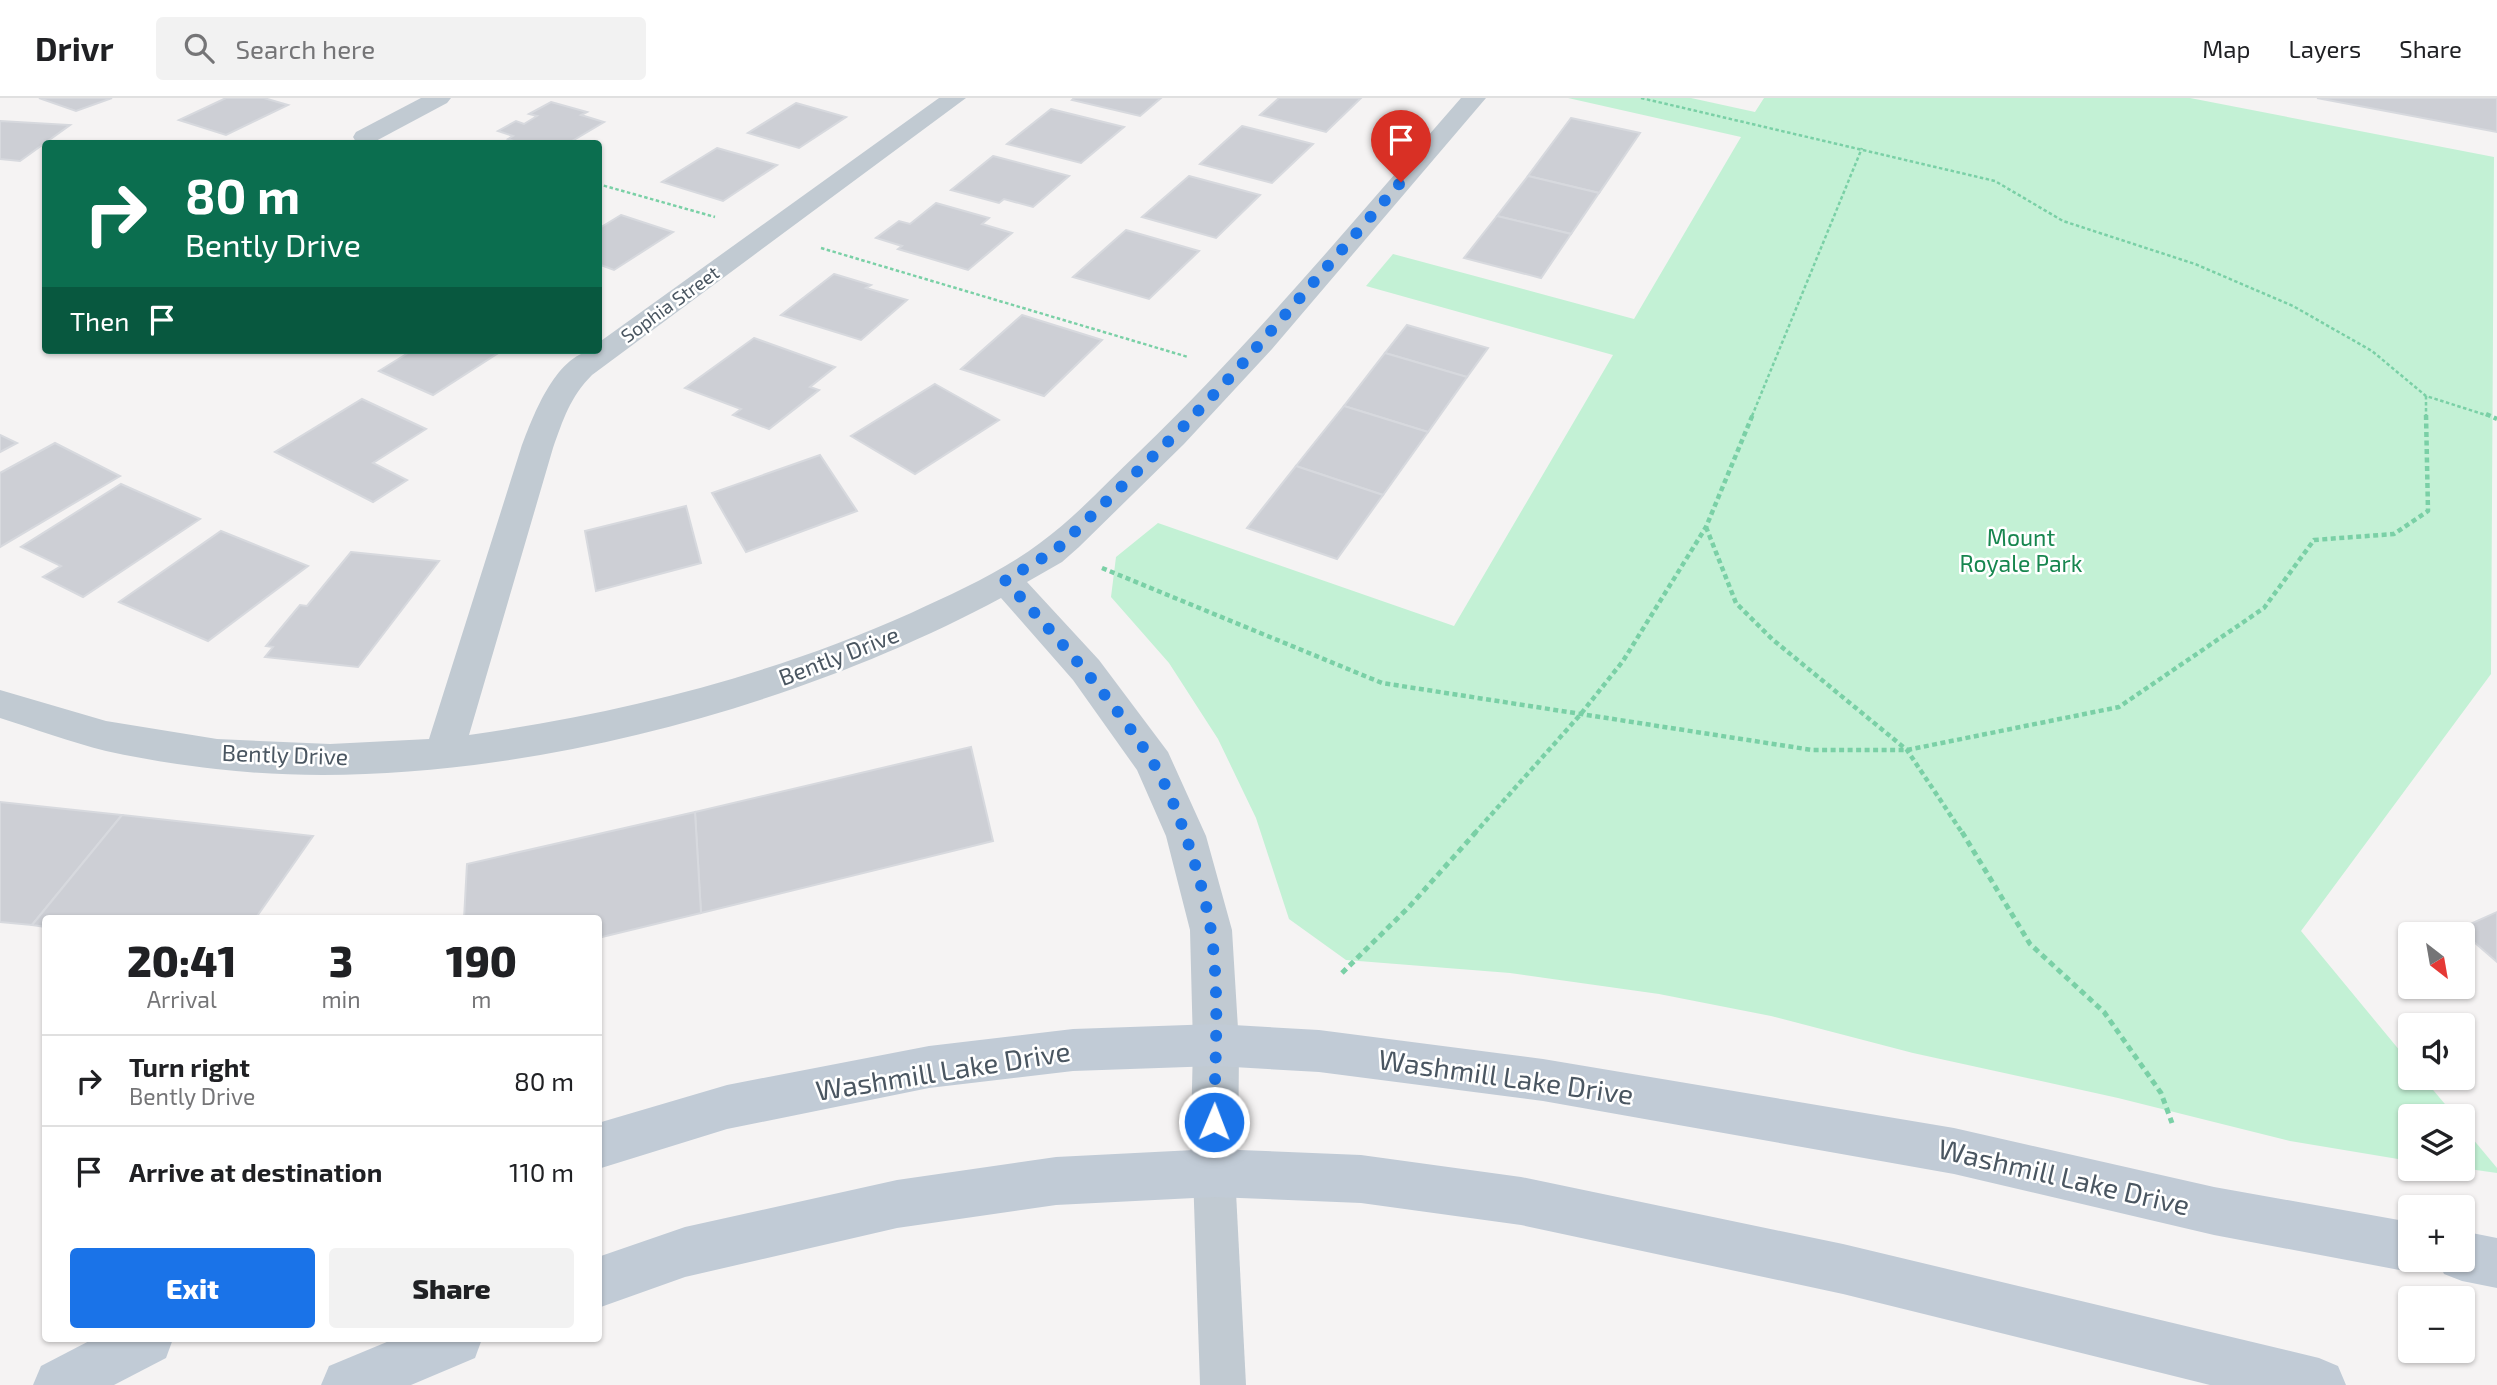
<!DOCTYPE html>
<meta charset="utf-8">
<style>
:root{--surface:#fff;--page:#f2f2f2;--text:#202124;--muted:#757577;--line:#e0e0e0;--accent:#1a73e8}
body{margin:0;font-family:"Exo 2",sans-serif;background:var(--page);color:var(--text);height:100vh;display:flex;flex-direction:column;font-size:26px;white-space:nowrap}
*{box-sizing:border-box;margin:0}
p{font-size:23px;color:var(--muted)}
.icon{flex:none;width:38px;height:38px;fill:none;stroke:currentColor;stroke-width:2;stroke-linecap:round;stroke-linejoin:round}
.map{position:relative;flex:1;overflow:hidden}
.details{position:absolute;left:42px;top:817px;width:560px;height:427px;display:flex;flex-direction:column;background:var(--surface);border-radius:7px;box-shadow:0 2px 5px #0004}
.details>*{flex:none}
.guide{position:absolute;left:42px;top:42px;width:560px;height:214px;border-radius:7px;box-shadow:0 2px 5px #0004;background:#0b6e4f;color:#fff;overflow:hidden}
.needle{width:46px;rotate:149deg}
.fabs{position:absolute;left:2398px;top:824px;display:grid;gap:14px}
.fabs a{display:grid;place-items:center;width:77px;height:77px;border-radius:7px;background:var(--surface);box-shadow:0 2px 5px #0004;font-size:35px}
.pin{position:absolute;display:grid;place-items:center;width:60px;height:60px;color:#fff;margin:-72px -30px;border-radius:50% 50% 50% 0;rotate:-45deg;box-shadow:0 0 7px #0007}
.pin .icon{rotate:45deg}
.me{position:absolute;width:77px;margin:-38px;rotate:1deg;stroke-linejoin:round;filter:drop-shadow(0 0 5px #0008)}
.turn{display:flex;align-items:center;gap:24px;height:147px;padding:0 28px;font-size:32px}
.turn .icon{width:91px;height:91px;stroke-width:2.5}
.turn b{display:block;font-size:49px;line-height:60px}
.then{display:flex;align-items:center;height:66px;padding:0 28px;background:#0003;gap:14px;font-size:26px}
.eta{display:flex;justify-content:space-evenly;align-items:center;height:119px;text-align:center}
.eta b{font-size:42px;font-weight:800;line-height:49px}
.cta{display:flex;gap:14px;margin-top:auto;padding:14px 28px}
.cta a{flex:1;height:80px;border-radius:7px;background:var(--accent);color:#fff;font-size:28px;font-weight:800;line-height:80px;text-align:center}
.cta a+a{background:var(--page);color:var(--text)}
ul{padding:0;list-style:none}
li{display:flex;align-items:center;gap:21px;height:91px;padding:0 28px;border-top:2px solid var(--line)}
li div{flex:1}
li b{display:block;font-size:26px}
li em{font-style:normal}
header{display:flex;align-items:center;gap:42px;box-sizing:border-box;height:98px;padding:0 35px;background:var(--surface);border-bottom:2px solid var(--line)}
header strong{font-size:33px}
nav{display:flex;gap:38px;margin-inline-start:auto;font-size:24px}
.search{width:490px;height:63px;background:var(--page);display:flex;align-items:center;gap:18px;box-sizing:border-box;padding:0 24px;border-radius:7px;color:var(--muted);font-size:26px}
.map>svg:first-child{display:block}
.green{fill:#c3f1d5}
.building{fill:#cdcfd5;stroke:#d7d9de;stroke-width:2}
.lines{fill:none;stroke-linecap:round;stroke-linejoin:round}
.path-far2{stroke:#7ad0a6;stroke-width:2.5;stroke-dasharray:3.5 2.5;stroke-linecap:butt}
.path-far1{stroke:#7ad0a6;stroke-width:4.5;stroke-dasharray:5 3.5;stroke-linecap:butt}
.path{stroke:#7ad0a6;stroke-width:5;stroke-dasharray:6 4.5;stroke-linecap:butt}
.lane{fill:#c1cad2;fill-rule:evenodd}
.street{fill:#c1cad2;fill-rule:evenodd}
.secondary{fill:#c1cbd6;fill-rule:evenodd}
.route{stroke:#1a73e8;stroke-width:12;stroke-dasharray:0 21.6}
.labels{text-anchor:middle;stroke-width:5;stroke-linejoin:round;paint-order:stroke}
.far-street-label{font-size:19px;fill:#4a5661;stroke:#fff}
.park-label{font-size:23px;fill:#17864f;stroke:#fff}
.street-label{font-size:23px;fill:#4a5661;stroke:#fff}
.near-street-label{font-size:28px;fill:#4a5661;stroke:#fff}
</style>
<header>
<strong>Drivr</strong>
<div class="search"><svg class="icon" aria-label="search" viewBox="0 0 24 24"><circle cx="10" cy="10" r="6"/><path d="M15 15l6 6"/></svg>Search here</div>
<nav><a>Map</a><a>Layers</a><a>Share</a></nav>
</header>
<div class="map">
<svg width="2497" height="1287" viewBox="0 0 2497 1287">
<rect width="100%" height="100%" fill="#f5f3f3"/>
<g class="green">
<path d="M1568,0H1691L1755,14L1764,0H2190L2494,59L2491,576L2301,833L2410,965V980H2423L2455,1018H2410V1063L2290,1043L2118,1000L1913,955L1771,918L1659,896L1510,875L1346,862L1289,821L1256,720L1218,641L1169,565L1111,499L1116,459L1158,425L1454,528L1613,257L1366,188L1393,156L1634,221L1741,39Z"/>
<path d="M2462,1028L2497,1070V1075L2462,1070Z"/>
</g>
<g class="building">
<path d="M39,0H112L76,13Z"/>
<path d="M226,0H264L288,7L226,37L179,22Z"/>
<path d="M1074,0H1161L1140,18L1072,2Z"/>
<path d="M1279,0H1361L1326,34L1260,17Z"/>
<path d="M2317,0H2497V34Z"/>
<path d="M551,4L587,14L581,17L604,24L567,46H522L508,41L513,38L498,33L516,23L524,26L537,18L529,16Z"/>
<path d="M796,5L846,19L799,50L748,35Z"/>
<path d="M1051,11L1124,29L1081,65L1007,46Z"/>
<path d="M1571,20L1640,35L1599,95L1528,78Z"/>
<path d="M0,23L70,27L20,63L0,61Z"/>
<path d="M1242,28L1313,46L1272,85L1200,66Z"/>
<path d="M717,50L777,67L723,103L662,84Z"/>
<path d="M993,58L1069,78L1033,109L1004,101L999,105L951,92Z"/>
<path d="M1189,78L1260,97L1216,140L1142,119Z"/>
<path d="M1528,78L1599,95L1571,136L1497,118Z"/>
<path d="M936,105L989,120L982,126L1012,135L968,172L898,151L902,148L876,140L899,123L910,126Z"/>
<path d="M621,117L673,134L614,172L598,166V131Z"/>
<path d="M1497,118L1571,136L1541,180L1464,160Z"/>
<path d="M1126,132L1199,153L1149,201L1073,179Z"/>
<path d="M834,176L871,187L866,190L907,202L861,242L781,217Z"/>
<path d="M1022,217L1102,242L1044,298L961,271Z"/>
<path d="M1407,227L1488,250L1467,279L1385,255Z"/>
<path d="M754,240L835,269L810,289L819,292L769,331L733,317L741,311L685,290Z"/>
<path d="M413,252H503L433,297L379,273Z"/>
<path d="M1385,255L1467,279L1428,334L1344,308Z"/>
<path d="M935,286L999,322L915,376L851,338Z"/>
<path d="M362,301L426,331L373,365L407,382L373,404L275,354Z"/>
<path d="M1344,308L1428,334L1383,397L1296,368Z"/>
<path d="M0,337L17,345L0,354Z"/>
<path d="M55,345L120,378L0,449V375Z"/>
<path d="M820,357L857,413L746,454L712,395Z"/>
<path d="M1296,368L1383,397L1337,461L1247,430Z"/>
<path d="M121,386L200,421L83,499L43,479L61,468L21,449Z"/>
<path d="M686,408L701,465L596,493L585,433Z"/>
<path d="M221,433L308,468L208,543L119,504Z"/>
<path d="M351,454L439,463L358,569L265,559L273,549L266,548L300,507L307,508Z"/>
<path d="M971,649L993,743L701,815L695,714Z"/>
<path d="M0,704L122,717L32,827L0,824Z"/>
<path d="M695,714L701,815L598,840V821H464L467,766Z"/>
<path d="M122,717L313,738L255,821H46V829L32,827Z"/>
<path d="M2497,814V864L2459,831Z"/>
</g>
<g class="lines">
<g class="path-far2">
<path d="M1641,0L1995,83L2063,123L2195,166L2293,208L2372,253L2426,298L2489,318"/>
<path d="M598,86L715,119"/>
<path d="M821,150L1188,259"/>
<path d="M2426,298V318"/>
<path d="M1752,318L1862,50"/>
</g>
<g class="path-far1">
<path d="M2486,316L2497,321"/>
<path d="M1706,429L1736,505L1772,541L1907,652L1963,736"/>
<path d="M1102,470L1382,585L1812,652H1907L2119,609L2264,510L2314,442L2394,436L2428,413L2426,316"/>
<path d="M1474,736L1580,617L1623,563L1706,429L1753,316"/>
</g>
<g class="path">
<path d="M1962,734L2030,846L2104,914L2161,995L2172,1025"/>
<path d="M1342,875L1409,809L1476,734"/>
</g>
<path class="lane" d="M1214,1055L1229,1061L1235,1075L1246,1287H1200L1193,1075L1199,1061Z"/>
<g class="street">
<path d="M421,0H451L447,5L374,44H356L353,39L356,34Z"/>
<path d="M939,0H966L592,277C570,299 563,322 553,350L469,637C622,615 770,578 911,515C954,495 1002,474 1040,445C1076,419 1107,384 1139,354C1254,243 1356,120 1461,0H1486L1272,251L1184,346L1079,449L1062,464L1027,484L1099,562L1168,654L1206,738L1232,832L1239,947L1238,1075L1231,1092L1214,1099L1197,1092L1190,1075L1193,947L1190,832L1166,738L1137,672L1073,582L1001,500C780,619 466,700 216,671C180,667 142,661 106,653C70,644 35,631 0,620V592L106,623L217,641L330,646L429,641L521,350C533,318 557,252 598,252V245Z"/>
</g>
<g class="secondary">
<path d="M1216,926L1319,932L1543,961L1954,1030L2214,1089L2410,1124V1162H2430L2428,1167L2410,1174L2214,1137L1954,1076L1543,1003L1319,974L1216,968L1073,973L929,990L727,1031L598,1071V1025L727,987L929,948L1073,931Z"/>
<path d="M1214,1051L1361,1057L1521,1079L1843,1146L2319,1260L2338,1268L2346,1287H2210L1843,1196L1521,1127L1361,1105L1214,1099L1056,1107L897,1130L685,1179L598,1210V1159L685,1129L897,1082L1056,1059Z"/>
<path d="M2462,1133L2497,1140V1190L2462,1183L2444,1176L2438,1162H2462Z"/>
<path d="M93,1241H173L166,1260L114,1287H33L41,1268Z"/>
<path d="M394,1241H482L475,1260L411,1287H321L329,1268Z"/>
</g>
</g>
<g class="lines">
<path class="route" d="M1214,1024C1215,961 1220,895 1211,833C1204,787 1177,702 1152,663C1110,597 1057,540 1005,482L1056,452L1182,330L1236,273L1401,84"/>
</g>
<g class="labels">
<g class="far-street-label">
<text transform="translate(670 206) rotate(-36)" y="7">Sophia Street</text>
</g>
<g class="park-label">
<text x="2021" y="448">Mount<tspan x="2021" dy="26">Royale Park</tspan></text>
</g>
<g class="street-label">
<text transform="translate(839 558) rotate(-21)" y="8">Bently Drive</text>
<text transform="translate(285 657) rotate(2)" y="8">Bently Drive</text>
</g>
<g class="near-street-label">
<text transform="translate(943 973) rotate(-9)" y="10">Washmill Lake Drive</text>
<text transform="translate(1506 979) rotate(8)" y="10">Washmill Lake Drive</text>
<text transform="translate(2064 1079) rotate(13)" y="10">Washmill Lake Drive</text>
</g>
</g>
</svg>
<div class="fabs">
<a><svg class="needle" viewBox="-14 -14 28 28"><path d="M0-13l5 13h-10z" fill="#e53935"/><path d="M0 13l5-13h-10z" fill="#757577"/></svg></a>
<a><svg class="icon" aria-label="sound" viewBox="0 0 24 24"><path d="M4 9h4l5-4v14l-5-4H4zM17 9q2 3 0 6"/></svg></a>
<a><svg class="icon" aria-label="layers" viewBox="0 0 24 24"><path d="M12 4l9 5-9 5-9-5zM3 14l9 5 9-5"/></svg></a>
<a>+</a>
<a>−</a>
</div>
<div class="pin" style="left:1401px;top:84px;background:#d93025"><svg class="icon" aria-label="arrive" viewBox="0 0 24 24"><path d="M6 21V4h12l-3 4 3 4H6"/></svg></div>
<svg class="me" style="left:1214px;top:1024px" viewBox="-20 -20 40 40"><circle r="17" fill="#1a73e8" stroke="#fff" stroke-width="3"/><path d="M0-11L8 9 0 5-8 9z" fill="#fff"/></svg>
<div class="guide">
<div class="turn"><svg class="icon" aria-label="right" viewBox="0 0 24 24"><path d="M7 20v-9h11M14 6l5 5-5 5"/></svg><div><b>80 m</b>Bently Drive</div></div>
<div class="then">Then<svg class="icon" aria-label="arrive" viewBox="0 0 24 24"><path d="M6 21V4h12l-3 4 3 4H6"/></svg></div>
</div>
<section class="details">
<div class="eta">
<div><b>20:41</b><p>Arrival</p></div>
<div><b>3</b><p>min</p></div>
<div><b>190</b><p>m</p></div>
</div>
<ul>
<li><svg class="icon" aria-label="right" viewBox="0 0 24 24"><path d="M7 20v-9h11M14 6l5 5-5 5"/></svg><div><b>Turn right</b><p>Bently Drive</p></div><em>80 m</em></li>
<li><svg class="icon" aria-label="arrive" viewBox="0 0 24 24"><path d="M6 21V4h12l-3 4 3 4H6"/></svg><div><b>Arrive at destination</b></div><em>110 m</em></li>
</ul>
<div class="cta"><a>Exit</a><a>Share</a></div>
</section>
</div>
